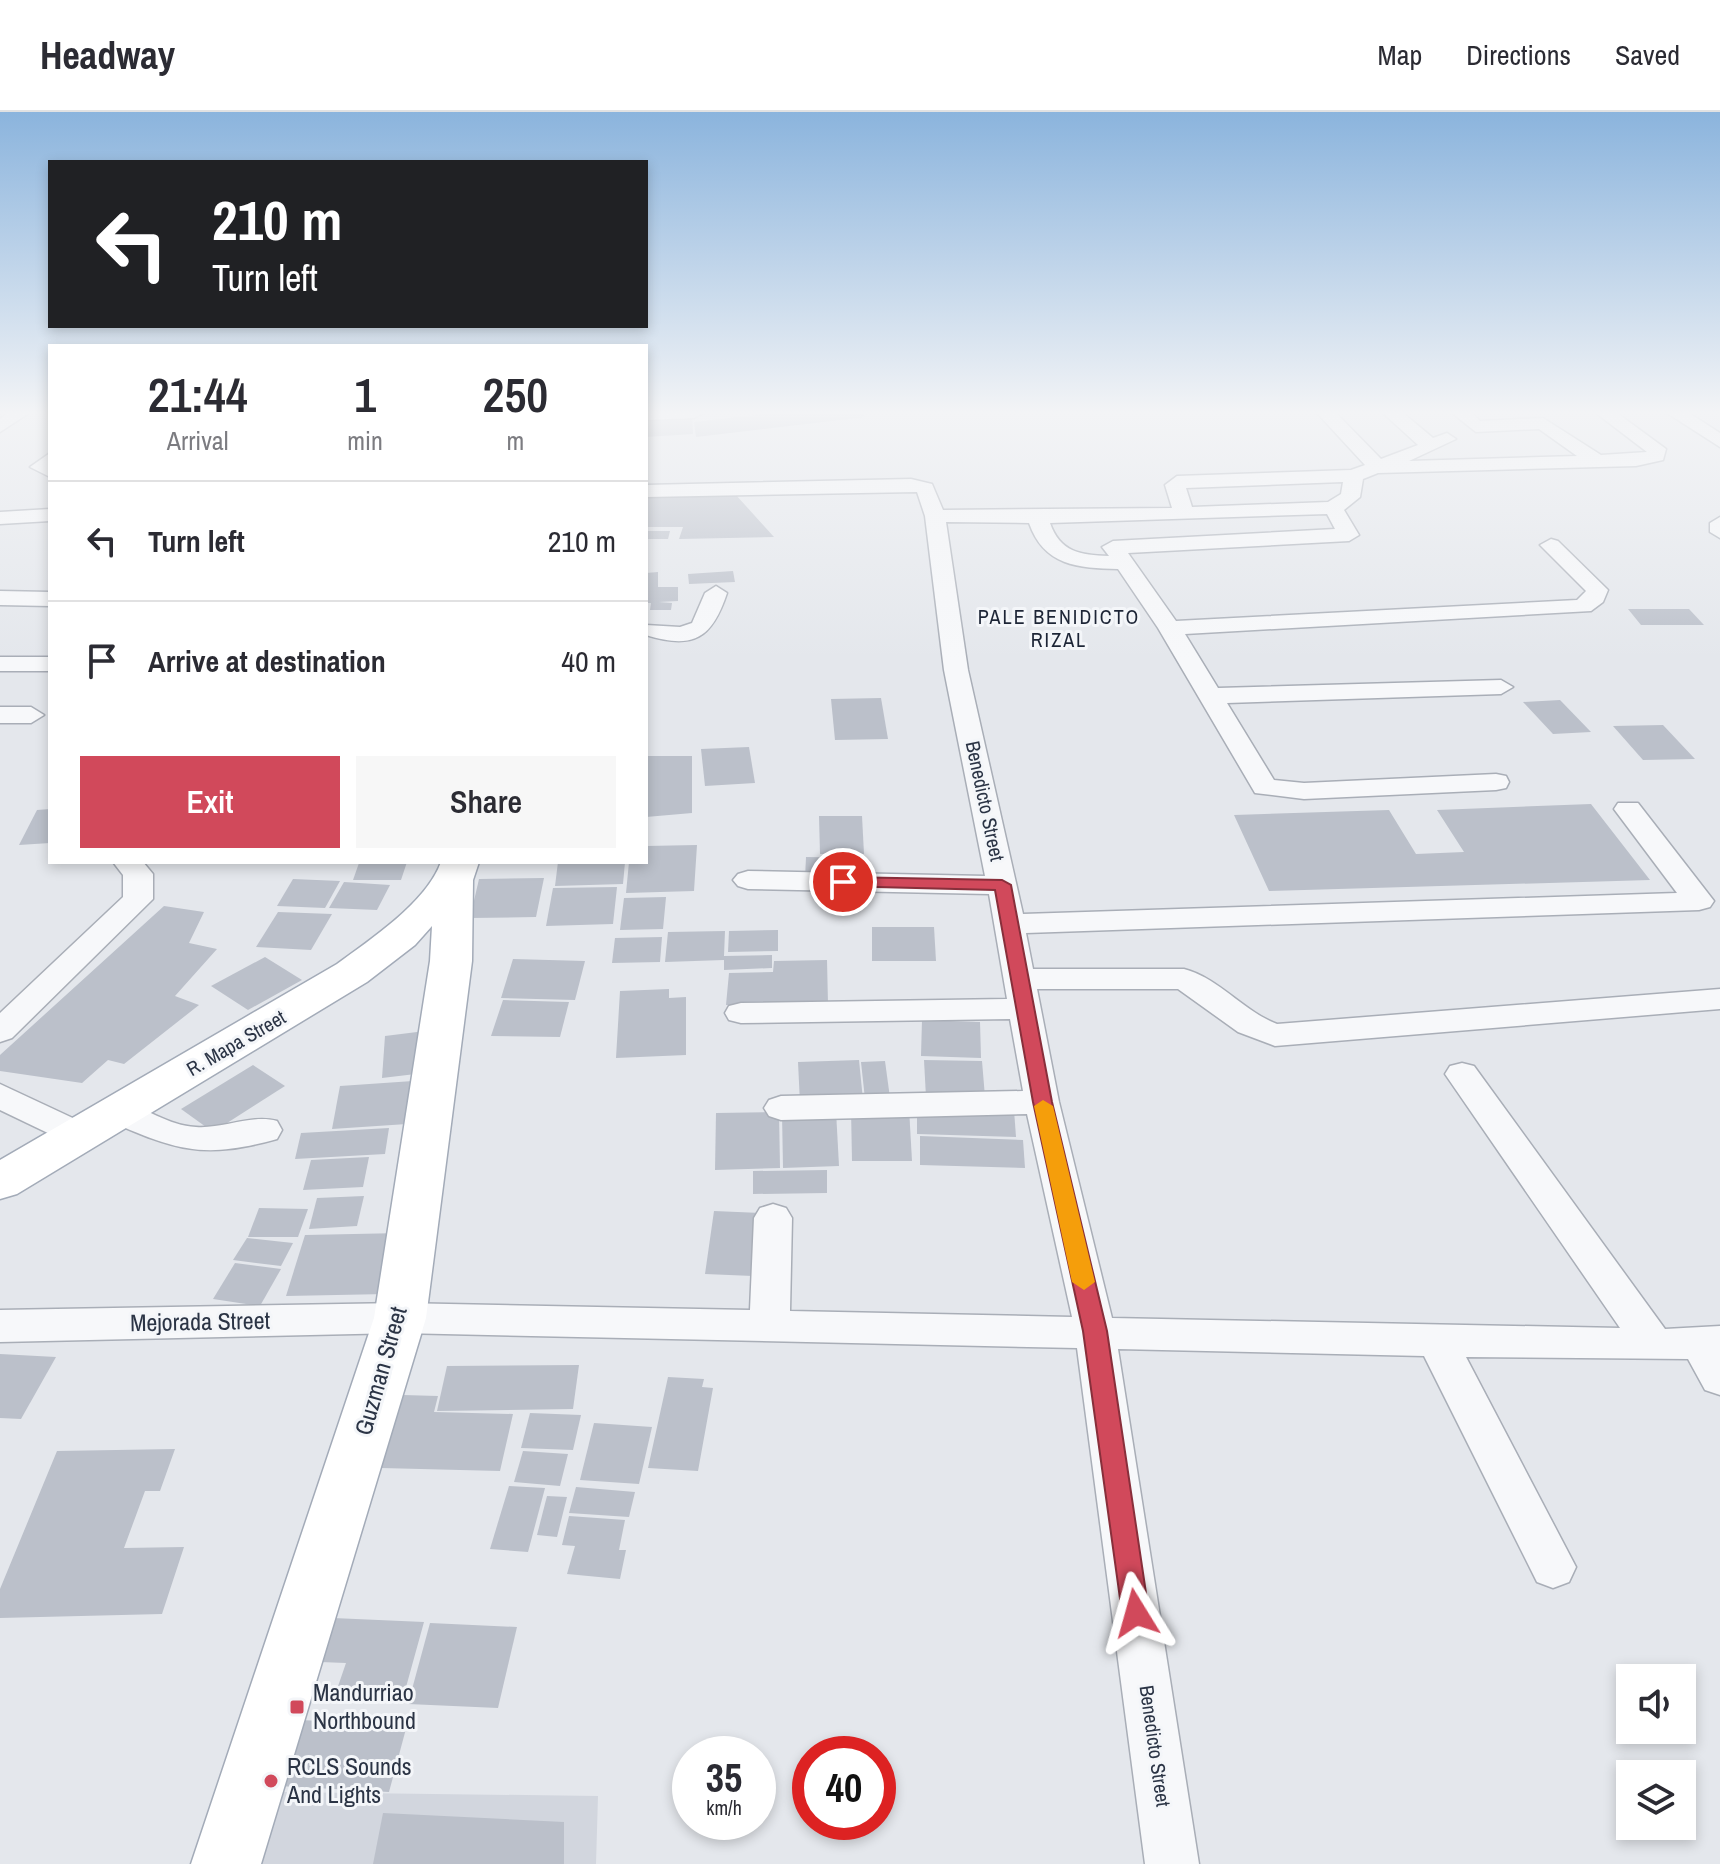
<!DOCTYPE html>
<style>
:root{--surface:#fff;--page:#f7f7f7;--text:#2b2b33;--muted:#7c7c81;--line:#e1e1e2;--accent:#d1495b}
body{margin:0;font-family:"Archivo Narrow",sans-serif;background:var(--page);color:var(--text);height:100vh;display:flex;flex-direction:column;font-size:30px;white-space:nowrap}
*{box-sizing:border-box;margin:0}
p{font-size:26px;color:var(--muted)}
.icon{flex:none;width:44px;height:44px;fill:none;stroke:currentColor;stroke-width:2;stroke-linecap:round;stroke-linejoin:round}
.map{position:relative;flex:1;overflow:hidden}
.drawer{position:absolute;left:48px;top:232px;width:600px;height:520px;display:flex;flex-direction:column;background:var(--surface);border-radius:0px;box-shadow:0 4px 12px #0003}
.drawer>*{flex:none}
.hud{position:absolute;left:48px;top:48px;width:600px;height:168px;border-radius:0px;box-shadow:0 4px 12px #0003;background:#202124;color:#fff;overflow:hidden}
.buttons{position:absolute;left:1616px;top:1552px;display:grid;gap:16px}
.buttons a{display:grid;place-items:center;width:80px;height:80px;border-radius:0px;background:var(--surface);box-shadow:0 4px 12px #0003;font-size:40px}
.speed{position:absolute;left:672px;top:1624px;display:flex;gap:16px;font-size:40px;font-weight:700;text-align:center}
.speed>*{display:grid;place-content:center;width:104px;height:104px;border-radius:50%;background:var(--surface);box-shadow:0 4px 12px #0003;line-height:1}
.speed small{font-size:20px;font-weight:400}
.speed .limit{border:12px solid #d22;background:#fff;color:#111}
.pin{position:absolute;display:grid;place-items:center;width:68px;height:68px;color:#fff;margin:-34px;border:4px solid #fff;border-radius:50%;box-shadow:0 2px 8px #0007}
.me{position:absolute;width:88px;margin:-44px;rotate:352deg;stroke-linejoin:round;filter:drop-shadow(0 0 6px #0008)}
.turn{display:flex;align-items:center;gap:28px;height:168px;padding:0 32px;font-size:36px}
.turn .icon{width:104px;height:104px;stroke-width:2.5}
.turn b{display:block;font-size:56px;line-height:68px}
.eta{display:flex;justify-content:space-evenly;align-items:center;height:136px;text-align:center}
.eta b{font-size:48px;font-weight:600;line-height:56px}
.button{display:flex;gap:16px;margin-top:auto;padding:16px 32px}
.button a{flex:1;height:92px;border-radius:0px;background:var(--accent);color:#fff;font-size:32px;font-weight:600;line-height:92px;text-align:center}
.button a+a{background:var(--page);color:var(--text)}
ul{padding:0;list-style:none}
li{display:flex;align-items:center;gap:24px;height:120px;padding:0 32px;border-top:2px solid var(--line)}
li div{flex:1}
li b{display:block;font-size:30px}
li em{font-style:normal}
header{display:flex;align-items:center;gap:48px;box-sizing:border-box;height:112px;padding:0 40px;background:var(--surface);border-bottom:2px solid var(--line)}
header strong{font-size:38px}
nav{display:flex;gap:44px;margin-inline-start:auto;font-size:28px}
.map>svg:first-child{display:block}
.built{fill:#d2d6de}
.building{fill:#bbc0ca}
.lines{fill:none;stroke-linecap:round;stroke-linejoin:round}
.minor-casing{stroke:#a9aeb7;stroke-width:3}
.major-casing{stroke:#a3abb8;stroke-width:3}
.minor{fill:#f7f8fa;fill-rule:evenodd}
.major{fill:#fff;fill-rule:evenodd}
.route{fill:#d1495b;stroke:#882f3b;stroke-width:2}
.slow{fill:#f59e0b}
.poi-dot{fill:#d1495b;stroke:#f4f6f9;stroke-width:3}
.labels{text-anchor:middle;stroke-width:6;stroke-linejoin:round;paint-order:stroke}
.far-quarter-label{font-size:20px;letter-spacing:2px;fill:#1d2536;stroke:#f4f6f9}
.street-label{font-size:20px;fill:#2b3445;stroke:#f4f6f9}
.near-street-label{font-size:24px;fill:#2b3445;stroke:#f4f6f9}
.near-poi-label{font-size:24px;fill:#2b3445;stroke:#f4f6f9;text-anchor:start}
</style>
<header>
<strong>Headway</strong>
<nav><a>Map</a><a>Directions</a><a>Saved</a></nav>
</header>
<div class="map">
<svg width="1720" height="1752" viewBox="0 0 1720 1752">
<rect width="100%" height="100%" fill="#e4e7ec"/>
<path class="built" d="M279,1680L598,1684L596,1752H262Z"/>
<g class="building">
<path d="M772,301H863L865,305L696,325L694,310Z"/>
<path d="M692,304L693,322L646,325V307Z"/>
<path d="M736,383L774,425L679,427L683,415H646V385Z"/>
<path d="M646,419H670L668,427H646Z"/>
<path d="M733,459L735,470L689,472L688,462Z"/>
<path d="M658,460V475H678V489L659,490L672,491L671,498H650L651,491H646V461Z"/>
<path d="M1628,497H1689L1704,513H1641Z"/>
<path d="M881,586L888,627L835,628L831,587Z"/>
<path d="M1560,588L1591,620L1553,622L1523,590Z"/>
<path d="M1663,613L1695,647L1643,648L1613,614Z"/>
<path d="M749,635L755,671L705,674L701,637Z"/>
<path d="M646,644H692V701L646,705Z"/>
<path d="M1591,692L1650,768L1269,779L1234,703L1389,698L1416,742L1464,740L1437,698Z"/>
<path d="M50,697V731L19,733L37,698Z"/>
<path d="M819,704H862L864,742H820Z"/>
<path d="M697,733L694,779L626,781L629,750H646V734Z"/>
<path d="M806,745L864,746V768L805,767Z"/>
<path d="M407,750L401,768H353L359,751Z"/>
<path d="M558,750H625L623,772L555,774Z"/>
<path d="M544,766L536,805L470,806L479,767Z"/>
<path d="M293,767L340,769L325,796L277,794Z"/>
<path d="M344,770L390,773L377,798L329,796Z"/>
<path d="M617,775L613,812L546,814L553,776Z"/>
<path d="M666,785L663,817L620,818L624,786Z"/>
<path d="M164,794L204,800L189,831L217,837L175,884L199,893L124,952L108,948L82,971L0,959V943Z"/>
<path d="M278,800L332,802L311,838L256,835Z"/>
<path d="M872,815H934L936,849H872Z"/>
<path d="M778,818V839L728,840L729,819Z"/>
<path d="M725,819L724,844L772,843V856L724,858V848L665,850L668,820Z"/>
<path d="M662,825L660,850L612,851L615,826Z"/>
<path d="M265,845L302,868L248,898L211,874Z"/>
<path d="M513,847L585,849L575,888L501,886Z"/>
<path d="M827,848L828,892L726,893L729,861L773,860L774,849Z"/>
<path d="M669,877V886L686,885V943L616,946L620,879Z"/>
<path d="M503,888L569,890L560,925L491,924Z"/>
<path d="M922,908L980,910L981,946L921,944Z"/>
<path d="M425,919L424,961L382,966L385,924Z"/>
<path d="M859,948L863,988L800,991L798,950Z"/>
<path d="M924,948L982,949L985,985H926Z"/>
<path d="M885,949L890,986L865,987L861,950Z"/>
<path d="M253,953L285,974L213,1020L181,997Z"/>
<path d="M413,969L407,1012L332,1017L340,974Z"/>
<path d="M909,996L912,1049H852L851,997Z"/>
<path d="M917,996L1014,998L1016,1025L917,1022Z"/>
<path d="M836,999L839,1054L783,1056L782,1001Z"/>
<path d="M779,1000L780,1056L715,1058L716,1001Z"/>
<path d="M389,1016L385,1042L295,1047L301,1021Z"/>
<path d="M920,1024L1023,1028L1025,1056L920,1053Z"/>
<path d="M369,1045L363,1075L303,1078L311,1048Z"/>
<path d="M827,1058V1081L753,1082V1059Z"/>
<path d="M364,1084L357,1114L309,1117L317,1086Z"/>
<path d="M259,1096L308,1097L298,1125H248Z"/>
<path d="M714,1099L761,1101L753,1164L705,1162Z"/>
<path d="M402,1121L387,1182L286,1184L305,1123Z"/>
<path d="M247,1126L293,1131L281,1154L233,1148Z"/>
<path d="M235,1151L281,1157L260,1194L213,1187Z"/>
<path d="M0,1242L56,1245L21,1307L0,1306Z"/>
<path d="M579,1253L573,1297L437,1299L447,1254Z"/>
<path d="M668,1265L704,1267L702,1275L713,1276L698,1359L648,1356Z"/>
<path d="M403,1283L438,1284L434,1300L513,1302L500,1359L381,1356Z"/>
<path d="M530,1301L581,1303L573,1338L521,1336Z"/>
<path d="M594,1311L652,1315L639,1372L580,1368Z"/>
<path d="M175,1337L160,1379H145L124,1436L184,1435L162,1502L0,1506V1477L57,1339Z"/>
<path d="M523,1339L568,1342L560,1374L514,1370Z"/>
<path d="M509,1374L545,1376L528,1440L490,1437Z"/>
<path d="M576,1375L635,1380L629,1405L569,1401Z"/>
<path d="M547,1384L567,1385L557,1425L537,1423Z"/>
<path d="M569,1404L625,1408L619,1438H626L620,1467L567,1462L575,1434L562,1433Z"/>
<path d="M333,1506L424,1510L403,1586L335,1583L346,1551L320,1550Z"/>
<path d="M430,1511L517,1515L498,1596L408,1592Z"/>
<path d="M300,1608L407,1613L389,1680L278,1674Z"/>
<path d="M383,1701L564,1710V1752H373Z"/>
</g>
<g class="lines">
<defs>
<g id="minor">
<path d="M8,301H29L0,320V307Z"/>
<path d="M646,301H703L694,306L646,308Z"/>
<path d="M1317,301H1336L1381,347L1418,333L1383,301H1403L1433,326L1447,321L1456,327L1409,349L1577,344L1539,317L1476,320L1452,301H1472L1480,309L1543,306L1601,343L1647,340L1596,301H1617L1666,337L1663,348L1636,354L1378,361L1363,367L1360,385L1344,398L1359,423L1349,429L1128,441L1176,509L1577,488L1586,479L1540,433L1551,427L1558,429L1608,478L1603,490L1591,499L1185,522L1218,576L1501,568L1513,575L1501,582L1227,591L1274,668L1304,671L1496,662L1506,664L1509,670L1506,676L1496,678L1304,687L1255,681L1158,516L1118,457C1078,456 1044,454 1029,411L946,410L968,558L1023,802L1677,781L1614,697L1618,691H1638L1714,789L1710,795L1699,798L1026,821L1033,857H1184C1219,866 1243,899 1277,912L1720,877V897L1275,934L1238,920L1178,877H1037L1059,990L1112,1206L1620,1216L1445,962L1450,954L1462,951L1474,954L1665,1217L1720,1214V1283L1705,1278L1688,1247L1466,1245L1576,1455L1569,1470L1553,1476L1537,1470L1424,1244L1118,1237L1199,1752H1145L1077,1236L400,1221L0,1230V1198L400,1191L750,1198L754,1106L760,1096L773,1092L786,1096L792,1106L790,1199L1072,1205L1027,1002L781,1008L769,1004L764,996L769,988L781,984L1023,979L1010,907L741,911L729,908L725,901L729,894L741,891L1007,887L989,782L748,777L738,774L733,768L738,762L748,759L985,764L944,558L925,404L917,380L646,385V373L911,367L932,372L943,398L1172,396L1165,373L1177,364L1351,358L1365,353ZM1343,370L1341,382L1328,390L1192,395L1186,376ZM1327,402L1335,417L1113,429L1102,435L1109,444C1080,443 1060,440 1050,411Z"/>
<path d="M1667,301H1689L1720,321V335Z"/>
<path d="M50,341V365L30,355Z"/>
<path d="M50,397V409L0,412V400Z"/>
<path d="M1720,405V426L1710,420V411Z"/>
<path d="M716,474L727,481C712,526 694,538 646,523V513L680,515L692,511L705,481Z"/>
<path d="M0,479L50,480V494L0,493Z"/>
<rect x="0" y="545" width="50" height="14"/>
<path d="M0,595H31L44,603L31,611H0Z"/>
<path d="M113,750H143L153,762V787L12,926L0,930V901L123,785V763Z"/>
<path d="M0,972L92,1015L97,1024L92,1033L79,1036L0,998Z"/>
<path d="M119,988C144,995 169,1014 196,1015C223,1017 252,1002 277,1009L282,1018L277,1027C202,1048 176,1038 107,1008L101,1000L107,992Z"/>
</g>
<path id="major" d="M441,750H479L473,768L472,849L426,1206L261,1752H191L374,1206L430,849L432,814L415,833L367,870L17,1082L0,1087V1048L337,852C371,827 427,790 441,750Z"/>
</defs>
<use href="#minor" class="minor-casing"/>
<use href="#major" class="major-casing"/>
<use href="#minor" class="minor"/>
<use href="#major" class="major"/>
</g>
<linearGradient id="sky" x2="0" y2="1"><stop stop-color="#8bb4dd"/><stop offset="0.55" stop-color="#f3f4f6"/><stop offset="1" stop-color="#f3f4f6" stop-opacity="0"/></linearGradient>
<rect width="1720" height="547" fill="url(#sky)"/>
<path class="route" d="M843,765L1002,768L1011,773L1052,990L1107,1219L1149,1501L1145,1510L1136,1514L1126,1510L1122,1501L1083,1219L1033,990L995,778L837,774L835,770Z"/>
<path class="slow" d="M1043,988L1053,994L1095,1170L1084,1178L1072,1170L1034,994Z"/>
<g class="poi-dot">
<rect x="289" y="1587" width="16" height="16" rx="4"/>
<circle cx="271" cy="1669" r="8"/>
</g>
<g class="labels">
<g class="far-quarter-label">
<text x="1059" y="512">PALE BENIDICTO<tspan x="1059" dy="23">RIZAL</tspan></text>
</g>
<g class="street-label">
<text transform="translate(985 689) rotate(78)" y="7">Benedicto Street</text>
<text transform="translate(236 931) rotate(-30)" y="7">R. Mapa Street</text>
<text transform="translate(1155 1634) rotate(82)" y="7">Benedicto Street</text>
</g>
<g class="near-street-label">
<text transform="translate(200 1210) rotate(-1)" y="8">Mejorada Street</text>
<text transform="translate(381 1259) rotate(-74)" y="8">Guzman Street</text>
</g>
<g class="near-poi-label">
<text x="313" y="1589">Mandurriao<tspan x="313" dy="28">Northbound</tspan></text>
<text x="287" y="1663">RCLS Sounds<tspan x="287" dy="28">And Lights</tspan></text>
</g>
</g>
</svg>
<div class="buttons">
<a><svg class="icon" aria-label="sound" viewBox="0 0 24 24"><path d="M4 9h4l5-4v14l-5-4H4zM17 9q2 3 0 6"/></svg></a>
<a><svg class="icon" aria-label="layers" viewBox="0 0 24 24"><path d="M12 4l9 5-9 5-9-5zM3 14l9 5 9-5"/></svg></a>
</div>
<div class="speed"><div>35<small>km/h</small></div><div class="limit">40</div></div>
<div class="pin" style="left:843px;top:770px;background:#d93025"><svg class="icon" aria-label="arrive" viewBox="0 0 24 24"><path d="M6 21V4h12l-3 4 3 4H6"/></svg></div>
<svg class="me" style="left:1136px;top:1501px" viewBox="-20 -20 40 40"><path d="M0-17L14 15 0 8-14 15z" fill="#d1495b" stroke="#fff" stroke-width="4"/></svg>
<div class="hud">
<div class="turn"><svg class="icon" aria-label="left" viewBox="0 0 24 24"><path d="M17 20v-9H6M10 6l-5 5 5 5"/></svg><div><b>210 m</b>Turn left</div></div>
</div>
<section class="drawer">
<div class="eta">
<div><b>21:44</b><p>Arrival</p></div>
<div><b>1</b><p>min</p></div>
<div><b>250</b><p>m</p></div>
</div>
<ul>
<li><svg class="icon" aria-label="left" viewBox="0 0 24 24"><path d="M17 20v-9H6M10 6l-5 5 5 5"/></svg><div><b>Turn left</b></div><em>210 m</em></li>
<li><svg class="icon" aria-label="arrive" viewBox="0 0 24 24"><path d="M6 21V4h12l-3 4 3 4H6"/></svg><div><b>Arrive at destination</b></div><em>40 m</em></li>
</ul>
<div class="button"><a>Exit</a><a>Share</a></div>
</section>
</div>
